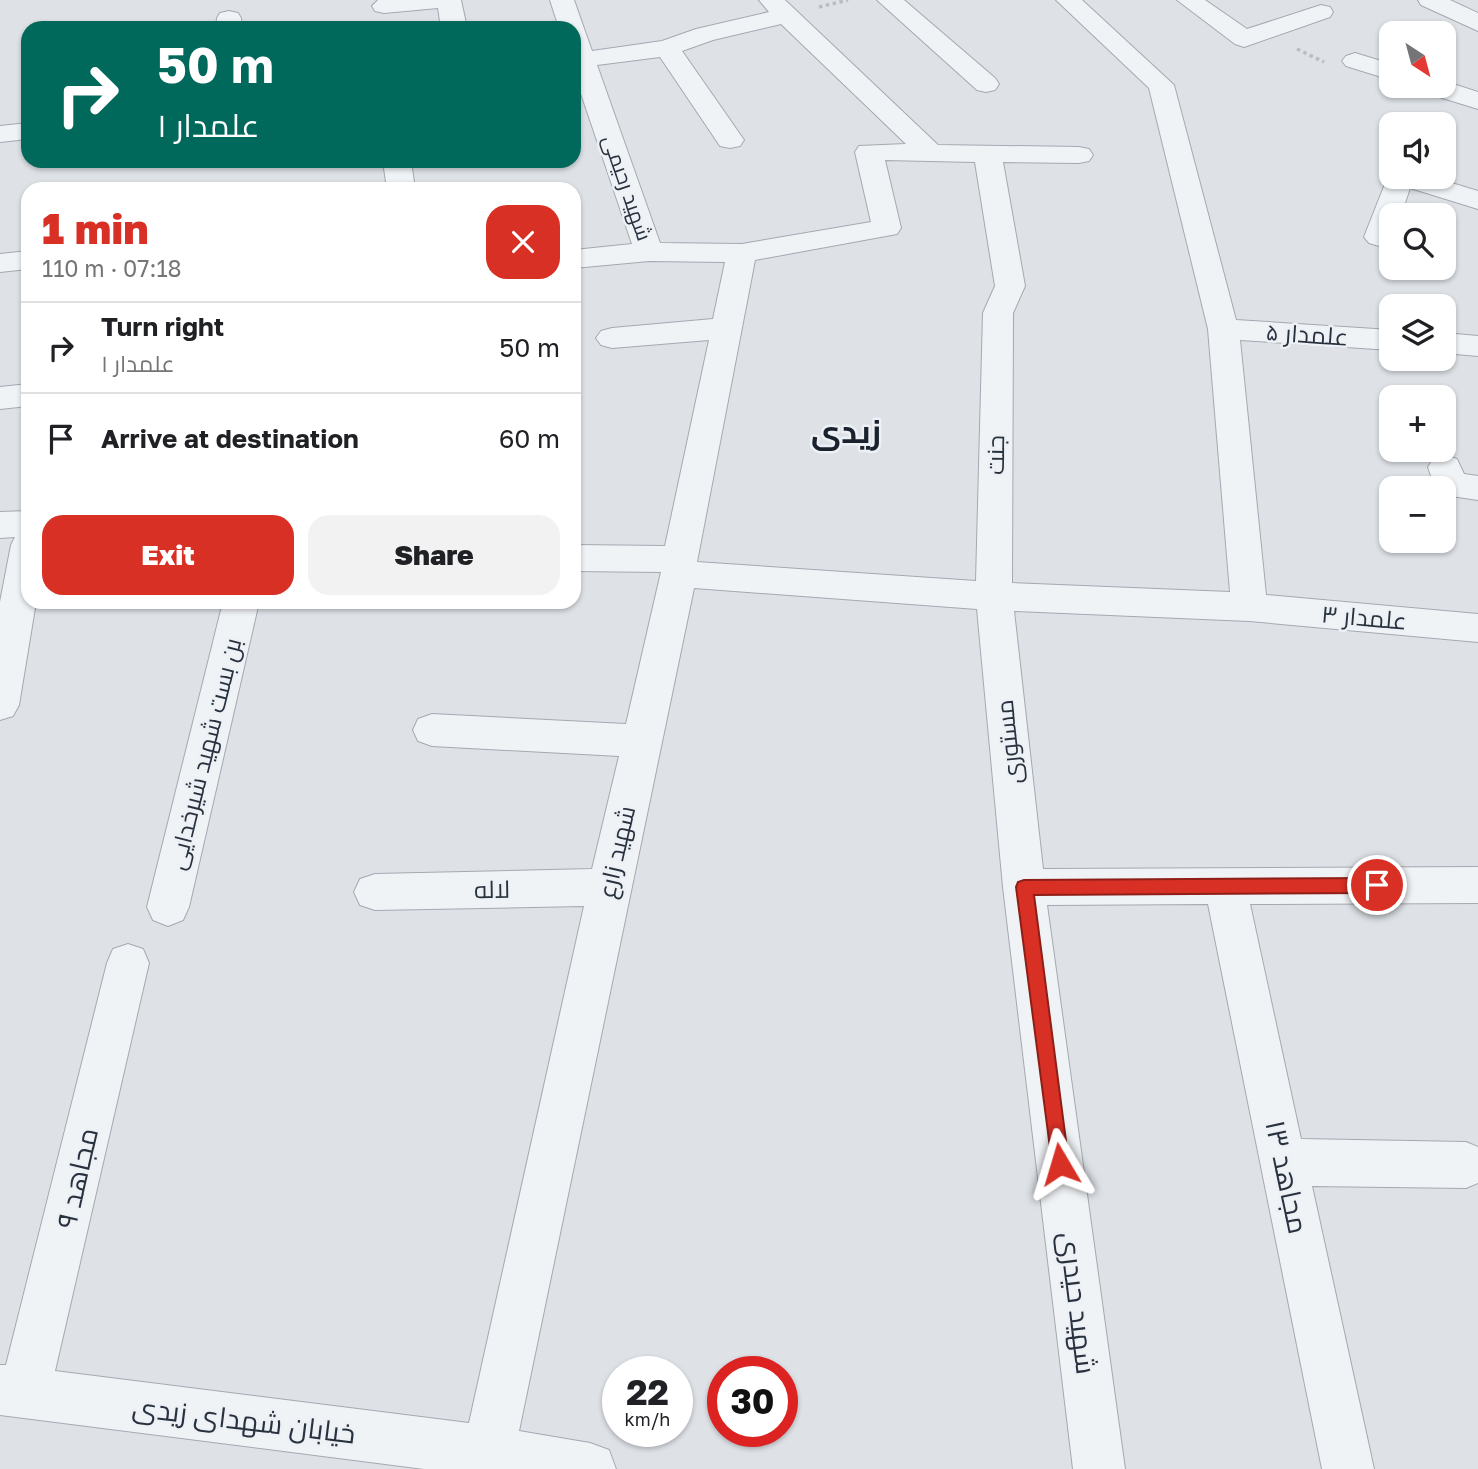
<!DOCTYPE html>
<meta charset="utf-8">
<style>
:root{--surface:#fff;--page:#f2f2f2;--text:#202124;--muted:#757577;--line:#e0e0e0;--accent:#d93025}
body{margin:0;font-family:"Golos Text",Cairo,sans-serif;background:var(--page);color:var(--text);height:100vh;display:flex;flex-direction:column;font-size:26px;white-space:nowrap}
*{box-sizing:border-box;margin:0}
p{font-size:23px;color:var(--muted)}
.icon{flex:none;width:38px;height:38px;fill:none;stroke:currentColor;stroke-width:2;stroke-linecap:round;stroke-linejoin:round}
.map{position:relative;flex:1;overflow:hidden}
.details{position:absolute;left:21px;top:182px;width:560px;height:427px;display:flex;flex-direction:column;background:var(--surface);border-radius:21px;box-shadow:0 2px 5px #0004}
.details>*{flex:none}
.guide{position:absolute;left:21px;top:21px;width:560px;height:147px;border-radius:21px;box-shadow:0 2px 5px #0004;background:#00695c;color:#fff;overflow:hidden}
.needle{width:46px;rotate:144deg}
.buttons{position:absolute;left:1379px;top:21px;display:grid;gap:14px}
.buttons a{display:grid;place-items:center;width:77px;height:77px;border-radius:14px;background:var(--surface);box-shadow:0 2px 5px #0004;font-size:35px}
.speed{position:absolute;left:602px;top:1356px;display:flex;gap:14px;font-size:35px;font-weight:700;text-align:center}
.speed>*{display:grid;place-content:center;width:91px;height:91px;border-radius:50%;background:var(--surface);box-shadow:0 2px 5px #0004;line-height:1}
.speed small{font-size:18px;font-weight:400}
.speed .limit{border:10px solid #d22;background:#fff;color:#111}
.pin{position:absolute;display:grid;place-items:center;width:60px;height:60px;color:#fff;margin:-30px;border:4px solid #fff;border-radius:50%;box-shadow:0 2px 7px #0007}
.me{position:absolute;width:77px;margin:-38px;rotate:353deg;stroke-linejoin:round;filter:drop-shadow(0 0 5px #0008)}
.turn{display:flex;align-items:center;gap:24px;height:147px;padding:0 21px;font-size:32px}
.turn .icon{width:91px;height:91px;stroke-width:2.5}
.turn b{display:block;font-size:49px;line-height:60px}
.round{display:grid;place-items:center;flex:none;width:74px;height:74px;border-radius:21px;background:var(--page)}
.summary{display:flex;align-items:center;justify-content:space-between;height:119px;padding:0 21px}
h1{font-size:42px;font-weight:800;line-height:52px;color:var(--accent)}
.primary-button{display:flex;gap:14px;margin-top:auto;padding:14px 21px}
.primary-button a{flex:1;height:80px;border-radius:21px;background:var(--accent);color:#fff;font-size:28px;font-weight:800;line-height:80px;text-align:center}
.primary-button a+a{background:var(--page);color:var(--text)}
ul{padding:0;list-style:none}
li{display:flex;align-items:center;gap:21px;height:91px;padding:0 21px;border-top:2px solid var(--line)}
li div{flex:1}
li b{display:block;font-size:26px}
li em{font-style:normal}
.map>svg:first-child{display:block}
.lines{fill:none;stroke-linecap:round;stroke-linejoin:round}
.minor-casing{stroke:#a4a9b1;stroke-width:2}
.path{stroke:#b8bdc2;stroke-width:3.5;stroke-dasharray:3.5 3.5;stroke-linecap:butt}
.minor{fill:#f0f3f6;fill-rule:evenodd}
.route{fill:#d93025;stroke:#8d1f18;stroke-width:2}
.labels{text-anchor:middle;stroke-width:5;stroke-linejoin:round;paint-order:stroke}
.far-street-label{font-size:21px;fill:#28313e;stroke:#edf1f5}
.street-label{font-size:24px;fill:#28313e;stroke:#edf1f5}
.near-street-label{font-size:28px;fill:#28313e;stroke:#edf1f5}
.district-label{font-size:32px;font-weight:bold;fill:#1a222e;stroke:#edf1f5}
</style>
<div class="map">
<svg width="1478" height="1469" viewBox="0 0 1478 1469">
<rect width="100%" height="100%" fill="#dee2e7"/>
<g class="lines">
<defs>
<g id="minor">
<path d="M378,0H461L467,28H441L438,8L384,13L375,11L372,6Z"/>
<path d="M550,0H574L592,51L662,41L696,29L769,12L759,0H785L938,145L1079,147L1089,149L1093,155L1089,161L1079,163L1003,162L1025,286L1013,313L1012,583L1230,592L1208,329L1149,88L1056,0H1082L1174,85L1236,320L1391,330V350L1240,340L1266,595L1478,614V642L1249,621L1014,611L1043,869L1478,867V903L1250,904L1301,1139L1466,1142L1478,1147V1183L1466,1188L1312,1186L1374,1469H1322L1208,904L1047,905L1125,1469H1073L1003,887L977,609L694,588L519,1431L590,1443L609,1450L616,1469H424L0,1415V1365H6L107,963L113,949L128,944L143,949L149,963L55,1371L469,1423L584,906L375,910L360,905L354,892L360,879L375,874L592,869L619,756L432,746L418,741L413,730L418,719L432,714L626,724L661,572L574,571V545L665,546L709,340L612,348L601,345L596,338L601,331L612,328L713,319L725,262L649,261L574,268V250L632,244L574,73V28H559ZM781,24L906,144L859,146L855,152L871,222L742,244L660,243L597,65L660,57L720,146L730,148L740,146L744,140L682,51L713,40ZM885,160L975,162L995,286L983,313L976,581L697,562L755,260L897,234L901,228Z"/>
<path d="M877,0H904L995,78L999,84L995,90L986,92L977,90Z"/>
<path d="M1177,0H1205L1247,29L1321,5L1330,7L1333,12L1330,17L1244,47L1235,44Z"/>
<path d="M1418,0H1450L1478,13V31L1421,5Z"/>
<path d="M229,11L238,13L241,18L242,28H216L217,18L220,13Z"/>
<path d="M1355,53L1391,64V80L1346,66L1342,61L1346,56Z"/>
<path d="M1444,81L1478,92V109L1423,92L1419,86H1444Z"/>
<path d="M28,123V139L0,142V126Z"/>
<path d="M383,161H411L415,189H387Z"/>
<path d="M1390,171L1391,177H1432L1478,191V209L1410,188L1401,215H1391L1389,243L1379,246L1369,243L1364,237Z"/>
<path d="M28,251V269L0,272V254Z"/>
<path d="M1444,333L1478,336V356L1444,353Z"/>
<path d="M28,384V406L0,409V387Z"/>
<path d="M1445,455L1457,459L1464,474L1478,476V500L1444,495V488H1435L1428,467L1433,459Z"/>
<path d="M28,511V602H36L19,705L13,716L0,720V602L11,545L15,537L0,538V512Z"/>
<path d="M223,602H259L189,907L183,920L168,926L153,920L147,907Z"/>
</g>
</defs>
<use href="#minor" class="minor-casing"/>
<g class="path">
<path d="M819,7L848,0"/>
<path d="M1297,49L1324,62"/>
</g>
<use href="#minor" class="minor"/>
</g>
<path class="route" d="M1377,878L1383,880L1385,885L1383,891L1377,893L1034,895L1069,1164L1066,1171L1060,1174L1053,1171L1016,887L1018,882L1024,880Z"/>
<g class="labels">
<g class="far-street-label">
<text transform="translate(627 188) rotate(71)" y="7">شهید رحیمی</text>
</g>
<g class="street-label">
<text transform="translate(1307 335) rotate(4)" y="8">علمدار ۵</text>
<text transform="translate(996 455) rotate(-89)" y="8">جنت</text>
<text transform="translate(1364 618) rotate(5)" y="8">علمدار ۳</text>
<text transform="translate(1009 742) rotate(-96)" y="8">مستوری</text>
<text transform="translate(205 754) rotate(-76)" y="8">بن بست شهید شیرخدایی</text>
<text transform="translate(617 852) rotate(-77)" y="8">شهید زارع</text>
<text transform="translate(492 890) rotate(-1)" y="8">لاله</text>
</g>
<g class="near-street-label">
<text transform="translate(1287 1177) rotate(78)" y="10">مجاهد ۱۳</text>
<text transform="translate(77 1178) rotate(-77)" y="10">مجاهد ۹</text>
<text transform="translate(1078 1303) rotate(83)" y="10">شهید حیدری</text>
<text transform="translate(244 1420) rotate(7)" y="10">خیابان شهدای زیدی</text>
</g>
<g class="district-label">
<text x="846" y="443">زیدی</text>
</g>
</g>
</svg>
<div class="buttons">
<a><svg class="needle" viewBox="-14 -14 28 28"><path d="M0-13l5 13h-10z" fill="#e53935"/><path d="M0 13l5-13h-10z" fill="#757577"/></svg></a>
<a><svg class="icon" aria-label="sound" viewBox="0 0 24 24"><path d="M4 9h4l5-4v14l-5-4H4zM17 9q2 3 0 6"/></svg></a>
<a><svg class="icon" aria-label="search" viewBox="0 0 24 24"><circle cx="10" cy="10" r="6"/><path d="M15 15l6 6"/></svg></a>
<a><svg class="icon" aria-label="layers" viewBox="0 0 24 24"><path d="M12 4l9 5-9 5-9-5zM3 14l9 5 9-5"/></svg></a>
<a>+</a>
<a>−</a>
</div>
<div class="speed"><div>22<small>km/h</small></div><div class="limit">30</div></div>
<div class="pin" style="left:1377px;top:885px;background:#d93025"><svg class="icon" aria-label="arrive" viewBox="0 0 24 24"><path d="M6 21V4h12l-3 4 3 4H6"/></svg></div>
<svg class="me" style="left:1060px;top:1164px" viewBox="-20 -20 40 40"><path d="M0-17L14 15 0 8-14 15z" fill="#d93025" stroke="#fff" stroke-width="4"/></svg>
<div class="guide">
<div class="turn"><svg class="icon" aria-label="right" viewBox="0 0 24 24"><path d="M7 20v-9h11M14 6l5 5-5 5"/></svg><div><b>50 m</b>علمدار ۱</div></div>
</div>
<section class="details">
<div class="summary"><div><h1>1 min</h1><p>110 m · 07:18</p></div><a class="round" style="background:#d93025;color:#fff"><svg class="icon" aria-label="close" viewBox="0 0 24 24"><path d="M6 6l12 12M18 6L6 18"/></svg></a></div>
<ul>
<li><svg class="icon" aria-label="right" viewBox="0 0 24 24"><path d="M7 20v-9h11M14 6l5 5-5 5"/></svg><div><b>Turn right</b><p>علمدار ۱</p></div><em>50 m</em></li>
<li><svg class="icon" aria-label="arrive" viewBox="0 0 24 24"><path d="M6 21V4h12l-3 4 3 4H6"/></svg><div><b>Arrive at destination</b></div><em>60 m</em></li>
</ul>
<div class="primary-button"><a>Exit</a><a>Share</a></div>
</section>
</div>
